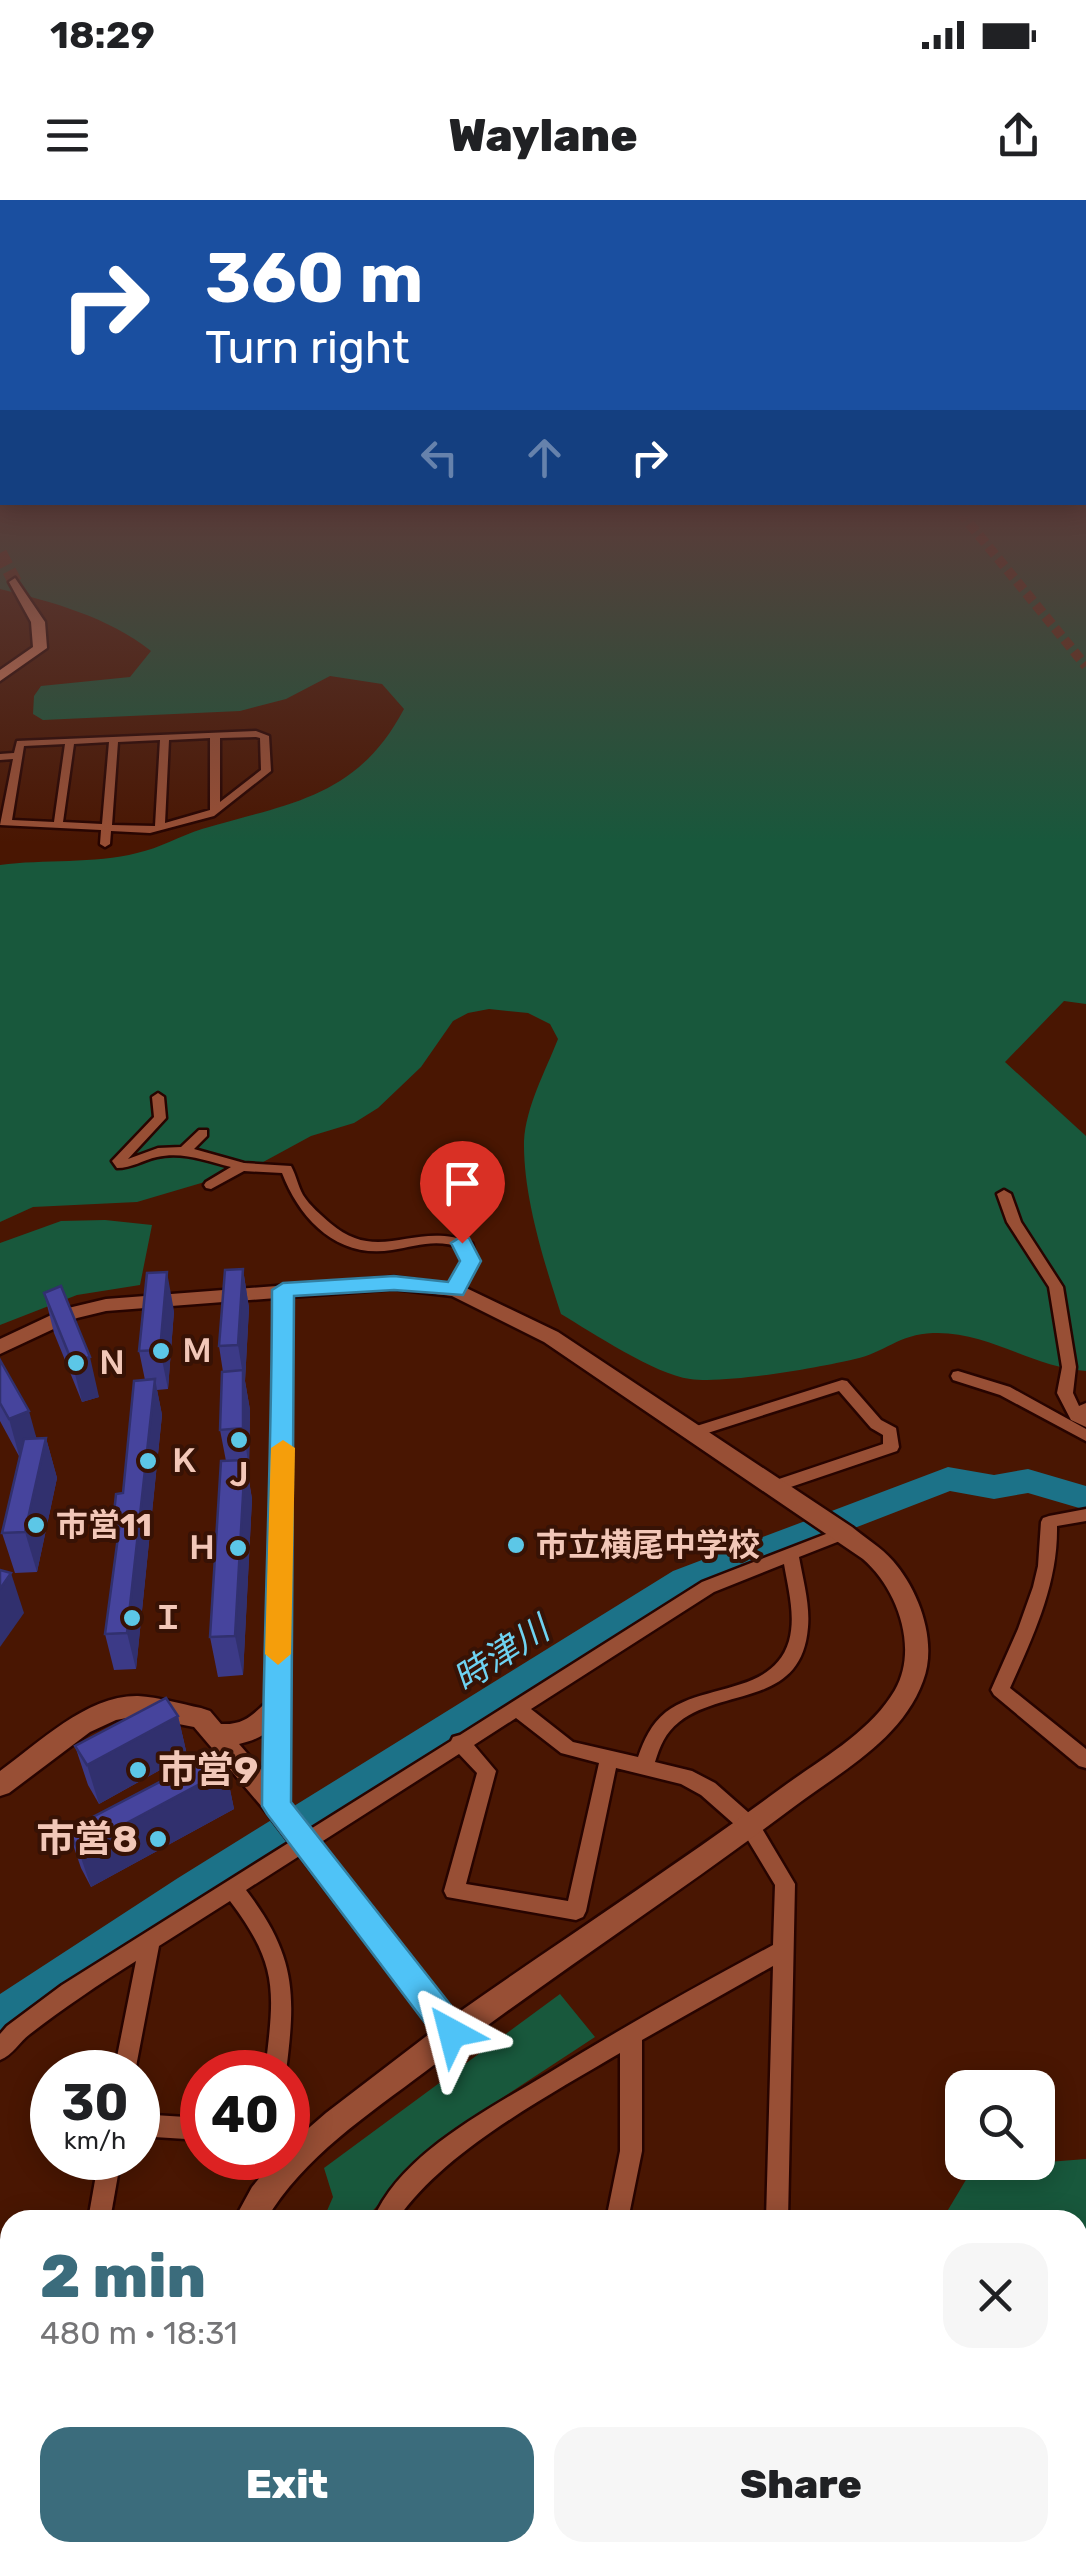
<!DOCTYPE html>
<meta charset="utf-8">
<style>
:root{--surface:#fff;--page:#f6f6f6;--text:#202124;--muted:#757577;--accent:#3b6c7c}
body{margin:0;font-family:Rubik,"Noto Sans JP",sans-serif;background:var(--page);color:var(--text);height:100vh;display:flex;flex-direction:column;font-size:38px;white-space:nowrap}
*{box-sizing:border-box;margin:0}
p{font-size:32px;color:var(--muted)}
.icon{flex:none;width:55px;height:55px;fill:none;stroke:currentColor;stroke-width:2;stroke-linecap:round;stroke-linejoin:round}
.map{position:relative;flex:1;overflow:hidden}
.sheet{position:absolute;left:0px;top:2010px;width:1088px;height:352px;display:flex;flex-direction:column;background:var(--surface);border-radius:30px 30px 0 0;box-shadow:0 5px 25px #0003}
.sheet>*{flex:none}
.banner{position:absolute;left:0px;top:0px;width:1088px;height:305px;box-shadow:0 5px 25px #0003;background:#1a4fa0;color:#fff;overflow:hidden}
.controls{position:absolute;left:945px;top:1870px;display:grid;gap:20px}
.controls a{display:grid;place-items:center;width:110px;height:110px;border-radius:20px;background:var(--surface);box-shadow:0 5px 25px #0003;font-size:50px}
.speed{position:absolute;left:30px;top:1850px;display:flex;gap:20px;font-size:50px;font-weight:700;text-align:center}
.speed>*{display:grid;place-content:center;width:130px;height:130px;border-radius:50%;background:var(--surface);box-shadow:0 5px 25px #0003;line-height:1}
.speed small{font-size:25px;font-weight:400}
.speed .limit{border:15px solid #d22;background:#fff;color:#111}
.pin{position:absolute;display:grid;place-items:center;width:85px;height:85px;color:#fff;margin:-102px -42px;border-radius:50% 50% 50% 0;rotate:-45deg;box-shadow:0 0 10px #0007}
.pin .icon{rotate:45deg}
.me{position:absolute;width:110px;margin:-55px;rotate:322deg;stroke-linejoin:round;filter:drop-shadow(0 0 8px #0008)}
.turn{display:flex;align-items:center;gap:35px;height:210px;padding:0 40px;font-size:45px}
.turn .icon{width:130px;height:130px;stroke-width:2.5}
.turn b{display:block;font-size:70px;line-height:85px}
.lanes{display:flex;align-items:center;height:95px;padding:0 40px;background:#0003;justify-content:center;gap:50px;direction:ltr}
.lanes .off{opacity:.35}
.round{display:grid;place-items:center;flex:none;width:105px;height:105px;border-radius:30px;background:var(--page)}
.head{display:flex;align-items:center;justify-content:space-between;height:170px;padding:0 40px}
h1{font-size:60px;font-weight:800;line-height:75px;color:var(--accent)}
.button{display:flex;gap:20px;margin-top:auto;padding:20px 40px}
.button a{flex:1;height:115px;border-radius:30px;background:var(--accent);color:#fff;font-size:40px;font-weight:800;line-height:115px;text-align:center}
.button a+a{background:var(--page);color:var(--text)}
.status{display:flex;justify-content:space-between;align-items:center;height:70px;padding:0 50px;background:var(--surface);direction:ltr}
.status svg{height:28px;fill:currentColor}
header{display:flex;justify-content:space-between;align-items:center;height:130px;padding:0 40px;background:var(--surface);font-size:45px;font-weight:800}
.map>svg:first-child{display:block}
.green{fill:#18583c}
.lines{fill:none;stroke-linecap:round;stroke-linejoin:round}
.river{fill:#1c7288;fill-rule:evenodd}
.tertiary-tunnel{stroke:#62311d;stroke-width:10;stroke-dasharray:10 5;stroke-linecap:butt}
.primary-tunnel{stroke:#62311d;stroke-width:14;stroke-dasharray:14 6;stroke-linecap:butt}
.minor-casing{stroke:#270400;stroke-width:5}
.tertiary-casing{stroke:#270400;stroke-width:5}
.primary-casing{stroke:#270400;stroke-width:5}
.minor{fill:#984f35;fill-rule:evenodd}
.tertiary{fill:#984f35;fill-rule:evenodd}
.primary{fill:#d57b5b;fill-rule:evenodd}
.wall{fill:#3c3a87}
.shaded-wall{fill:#31306e}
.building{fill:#46449d;stroke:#31306e;stroke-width:2.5}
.route{fill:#4fc3f7;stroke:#337fa1;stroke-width:2.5}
.slow{fill:#f59e0b}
.poi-dot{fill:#5cc7e7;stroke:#371205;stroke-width:4}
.labels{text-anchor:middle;stroke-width:8;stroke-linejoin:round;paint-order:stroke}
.poi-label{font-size:32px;font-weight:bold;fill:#f2c7b8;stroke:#371205;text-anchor:start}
.water-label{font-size:35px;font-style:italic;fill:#6fd2f1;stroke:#371205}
.near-poi-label{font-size:38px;font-weight:bold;fill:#f2c7b8;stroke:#371205;text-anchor:start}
</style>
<div class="status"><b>18:29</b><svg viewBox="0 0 49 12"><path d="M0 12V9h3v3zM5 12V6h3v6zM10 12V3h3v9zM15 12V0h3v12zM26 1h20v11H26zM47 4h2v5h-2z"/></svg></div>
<header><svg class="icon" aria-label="menu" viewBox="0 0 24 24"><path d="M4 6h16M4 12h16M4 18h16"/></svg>Waylane<svg class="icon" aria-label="share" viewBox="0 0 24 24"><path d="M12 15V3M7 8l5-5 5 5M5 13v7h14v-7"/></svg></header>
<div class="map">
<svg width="1086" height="2362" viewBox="0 0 1086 2362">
<rect width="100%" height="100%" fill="#491602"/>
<g class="green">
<path d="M0,312H1086V804L1064,801L1005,862L1086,936V1171C1031,1167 988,1131 933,1133C899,1134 884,1153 855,1159C817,1168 727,1184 690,1179C654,1174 593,1133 561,1114C544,1062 523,996 524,941C526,906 546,870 558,839L550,824L528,813L489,809L468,813L453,821L421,867L378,908L354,923L311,936L252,968L137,1002L33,1007L0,1022V665C44,659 94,664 137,653C160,648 180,636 202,629C290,603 357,598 404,509L382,484L330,476L286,499L240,511L43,520L33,514L34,496L41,486L130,477L151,451C108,417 53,402 0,389Z"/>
<path d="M105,1020L152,1025L140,1085L77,1095L0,1125V1043L61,1021Z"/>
<path d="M560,1794L595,1837L438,1940L364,2020H323L333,1997L324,1968Z"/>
<path d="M1086,1959V2362H837L839,2352H1078V2020H942L973,1968Z"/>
</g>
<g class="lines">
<path class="river" d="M948,1267L994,1275L1028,1269L1086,1286V1310L1028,1293L994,1299L950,1291L697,1389L0,1838V1794L178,1678L673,1371Z"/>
<path class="tertiary-tunnel" d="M960,312L1086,466"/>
<path class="primary-tunnel" d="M0,353L15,382"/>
<defs>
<g id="minor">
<path d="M256,531L269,536L271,571L214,616L150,633L111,631L110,644L105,647L100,644L101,630L0,625L13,559L0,560V554L14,553L17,541ZM256,537L260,538L261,570L220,602V538ZM210,538V610L165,623L169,540ZM160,540L155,626L112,625L118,542ZM109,542L102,624L63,622L74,544ZM65,544L54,622L12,620L24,546Z"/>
<path d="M158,893L164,897L166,918L128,959L158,948L181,947L199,930H207V936L194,949L244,963L291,966C296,975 298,986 303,995C310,1006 321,1015 330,1023C380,1066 415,1019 472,1043L477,1061L460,1093H450L448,1090L463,1061L461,1048C437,1038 416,1046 392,1050C338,1059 300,1020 282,973L244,971L211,989L206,988L204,985L206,982L231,967C207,961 182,951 157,957C143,960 132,968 117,968L112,961L154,917L152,897Z"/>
<path d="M1004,990L1011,994L1021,1022L1063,1087L1076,1167L1073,1193L1079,1206L1086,1203V1227L1071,1220L1057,1193L1062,1167L1049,1087L1007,1022L997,994Z"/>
<path d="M283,1085L290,1090L286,1606L284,1612L277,1614L270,1612L268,1606L276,1090Z"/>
<path d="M958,1171L1010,1187L1086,1229V1241L1000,1195L953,1180L951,1176L953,1172Z"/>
<path d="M842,1180L847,1181L881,1220L896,1228L899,1247L897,1251L779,1291H767L765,1287L767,1283L883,1244V1235L871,1228L839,1191L692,1238L684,1233L687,1229Z"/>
<path d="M1086,1309V1321L1057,1326C1058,1385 1033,1436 1010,1488L1086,1549V1568L1079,1566L994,1495L991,1490L1018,1429L1033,1387L1038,1366L1041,1322L1043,1318L1049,1316Z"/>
<path d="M844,1327L850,1329L852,1333L850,1337L799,1357C803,1380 810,1404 808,1427C802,1507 724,1487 679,1522C665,1533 660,1546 655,1562L692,1571L715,1583L757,1620L795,1684L788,2020H766L773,1766L642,1840V1951L628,2020H606L620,1951V1853C548,1896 445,1950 397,2020H373C400,1954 489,1909 547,1874C621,1828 697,1786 773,1745L775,1685L743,1632L701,1595L681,1584L616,1568L586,1711L583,1717L576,1720L447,1697L444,1691L477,1573L459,1554L246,1690C296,1756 296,1793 286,1872H265C274,1793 280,1767 230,1701L159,1746L135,1872H114L136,1761C99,1784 64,1808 30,1834C19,1842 13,1855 0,1860V1834L7,1826L62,1785L451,1541L453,1537L460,1535L702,1382ZM784,1364C788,1388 796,1416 789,1441C773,1495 703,1483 666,1512C651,1524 644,1540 638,1557L573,1542L531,1509L714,1392ZM516,1518L561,1553L599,1563L568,1701L466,1684L496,1571L474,1545Z"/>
<path d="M138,1914L202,1918V1940L138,1936Z"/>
<path d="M99,1958H121L110,2020H88Z"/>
<rect x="0" y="2070" width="10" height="24"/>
<path d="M10,2340V2352H25L21,2362H0L3,2343Z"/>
<path d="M278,2352H304L302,2362H276Z"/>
<path d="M455,2352H481L480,2362H454Z"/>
<path d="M635,2352H661L657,2362H631Z"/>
</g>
<g id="tertiary">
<path d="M394,1077L462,1086L558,1132L852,1327C865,1338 881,1347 893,1361C919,1391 938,1442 923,1481C902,1539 842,1571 795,1606C674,1697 547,1779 426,1871C369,1914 303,1957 266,2020H234L252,1987L276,1958H288V1946L326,1913L433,1831L268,1614L194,1527L137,1516L116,1520L90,1532L9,1593L0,1596V1571C39,1543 87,1495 138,1496C159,1497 181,1504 201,1508L210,1511L221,1524C260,1526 260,1492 284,1500L288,1507C277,1528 262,1539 239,1544L286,1598L455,1815C563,1739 674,1667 780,1589C819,1560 870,1533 895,1490C919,1448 897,1388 863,1359L544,1142L452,1096L394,1089L106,1111L77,1118L0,1154V1139L64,1109L106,1099Z"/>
<path d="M106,2352H140L136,2362H102Z"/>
</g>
<path id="primary" d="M15,378L45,422L47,448L0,481V470L33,447L31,422L9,382Z"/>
</defs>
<use href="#minor" class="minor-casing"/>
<use href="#tertiary" class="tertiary-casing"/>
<use href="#primary" class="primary-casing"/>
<use href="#minor" class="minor"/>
<use href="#tertiary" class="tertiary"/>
<use href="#primary" class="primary"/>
</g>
<g class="wall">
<path d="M243,1069L249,1108L245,1181L250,1210L249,1268H247L252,1299L243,1475L218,1477L210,1437L226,1261L220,1230L223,1172L219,1146Z"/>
<path d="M44,1093L99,1197L82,1202L54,1133Z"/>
<path d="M174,1111L168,1189L157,1190L162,1215L136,1469L114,1470L105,1434L118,1342L113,1323L123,1293L145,1180L139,1151Z"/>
<path d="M0,1160L37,1239L46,1238L57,1278L37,1372L15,1373L2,1333L20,1258L0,1221Z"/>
<path d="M178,1516L187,1555L99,1604L88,1585L75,1546Z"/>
<path d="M226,1570L234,1609L91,1687L81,1668L68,1630Z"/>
</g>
<g class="shaded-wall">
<path d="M243,1069L249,1108L245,1181L250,1210L249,1268L243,1228V1175L238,1145Z"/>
<path d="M167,1072L174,1111L168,1189L160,1150Z"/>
<path d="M90,1157L99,1197L82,1202L72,1162Z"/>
<path d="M155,1179L162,1215L136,1469L127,1433Z"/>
<path d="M29,1211L40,1251L20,1259L9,1219Z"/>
<path d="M46,1238L57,1278L37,1372L25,1332Z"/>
<path d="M245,1260L252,1299L243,1475L235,1436Z"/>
<path d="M11,1373L24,1413L0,1447V1389Z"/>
<path d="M178,1516L187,1555L99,1604L87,1565Z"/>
<path d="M226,1570L234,1609L91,1687L78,1649Z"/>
</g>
<g class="building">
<path d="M243,1069L238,1145L219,1146L225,1070Z"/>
<path d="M167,1072L160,1150L139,1151L147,1073Z"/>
<path d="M61,1086L90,1157L72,1162L44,1093Z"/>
<path d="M0,1160L29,1211L9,1219L0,1203Z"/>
<path d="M243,1170V1228L220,1230L222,1172Z"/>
<path d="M155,1179L127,1433L105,1434L120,1322L113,1323L116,1294L123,1293L134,1181Z"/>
<path d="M46,1238L25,1332L2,1333L24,1239Z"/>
<path d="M245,1260L235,1436L210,1437L221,1261Z"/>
<path d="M0,1370L11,1373L0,1389Z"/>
<path d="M166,1498L178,1516L87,1565L75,1546Z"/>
<path d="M215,1553L226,1570L78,1649L68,1630Z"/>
</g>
<linearGradient id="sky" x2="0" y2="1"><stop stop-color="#280c01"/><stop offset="0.49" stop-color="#593c39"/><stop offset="1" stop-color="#593c39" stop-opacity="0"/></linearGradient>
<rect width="1086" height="642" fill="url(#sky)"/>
<path class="route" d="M462,1036L469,1038L481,1061L463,1095L394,1090L294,1096L291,1602L464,1822L468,1833L464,1844L452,1848L441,1844L267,1614L262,1606C263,1434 272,1262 272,1090L283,1083L394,1076L448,1082L460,1061L451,1043Z"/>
<path class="slow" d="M283,1240L295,1248L291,1454L278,1465L265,1454L271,1248Z"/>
<g class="poi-dot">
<circle cx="161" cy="1151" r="10"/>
<circle cx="76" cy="1163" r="10"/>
<circle cx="239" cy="1240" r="10"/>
<circle cx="148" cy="1261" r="10"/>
<circle cx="36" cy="1325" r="10"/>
<circle cx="516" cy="1345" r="10"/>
<circle cx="238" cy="1348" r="10"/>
<circle cx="132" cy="1418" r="10"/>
<circle cx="138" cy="1570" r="10"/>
<circle cx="158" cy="1639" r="10"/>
</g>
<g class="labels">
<g class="poi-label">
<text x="181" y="1162">Ｍ</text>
<text x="96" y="1174">Ｎ</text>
<text x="168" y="1272">Ｋ</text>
<text x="239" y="1286" text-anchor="middle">Ｊ</text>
<text x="56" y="1336">市営11</text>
<text x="536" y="1356">市立横尾中学校</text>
<text x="218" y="1359" text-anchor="end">Ｈ</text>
<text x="152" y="1429">Ｉ</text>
</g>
<g class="water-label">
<text transform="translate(501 1454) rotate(-33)" y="12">時津川</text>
</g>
<g class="near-poi-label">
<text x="158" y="1583">市営9</text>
<text x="138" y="1652" text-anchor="end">市営8</text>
</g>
</g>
</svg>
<div class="controls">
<a><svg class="icon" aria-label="search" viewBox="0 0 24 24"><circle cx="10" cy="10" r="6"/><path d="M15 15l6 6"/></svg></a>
</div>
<div class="speed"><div>30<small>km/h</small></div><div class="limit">40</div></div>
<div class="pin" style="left:462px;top:1043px;background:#d93025"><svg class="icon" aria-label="arrive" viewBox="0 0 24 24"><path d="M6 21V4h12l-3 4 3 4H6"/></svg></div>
<svg class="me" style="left:452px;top:1833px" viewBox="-20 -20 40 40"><path d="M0-17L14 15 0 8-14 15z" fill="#4fc3f7" stroke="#fff" stroke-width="4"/></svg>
<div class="banner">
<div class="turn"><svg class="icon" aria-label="right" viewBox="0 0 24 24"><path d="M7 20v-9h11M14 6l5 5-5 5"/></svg><div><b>360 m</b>Turn right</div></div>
<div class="lanes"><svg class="icon off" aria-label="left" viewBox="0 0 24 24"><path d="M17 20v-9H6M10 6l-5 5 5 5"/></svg><svg class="icon off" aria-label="ahead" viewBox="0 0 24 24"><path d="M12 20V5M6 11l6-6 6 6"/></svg><svg class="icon" aria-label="right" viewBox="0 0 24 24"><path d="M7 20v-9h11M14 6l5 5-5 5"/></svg></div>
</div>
<section class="sheet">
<div class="head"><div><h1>2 min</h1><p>480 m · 18:31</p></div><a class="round"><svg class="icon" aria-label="close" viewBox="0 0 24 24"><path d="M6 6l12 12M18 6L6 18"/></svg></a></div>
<div class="button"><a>Exit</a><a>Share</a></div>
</section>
</div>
